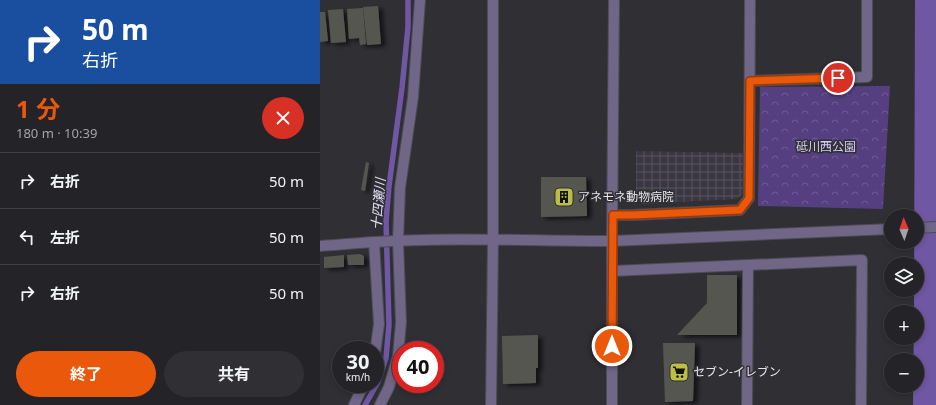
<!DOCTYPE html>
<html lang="ja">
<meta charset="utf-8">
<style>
:root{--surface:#242327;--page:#302f33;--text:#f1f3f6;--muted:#a3a4a7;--line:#414044;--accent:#ea580c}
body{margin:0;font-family:"Noto Sans","Noto Sans JP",sans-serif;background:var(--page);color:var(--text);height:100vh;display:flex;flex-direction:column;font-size:15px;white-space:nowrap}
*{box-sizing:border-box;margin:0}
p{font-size:13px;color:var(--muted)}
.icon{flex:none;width:22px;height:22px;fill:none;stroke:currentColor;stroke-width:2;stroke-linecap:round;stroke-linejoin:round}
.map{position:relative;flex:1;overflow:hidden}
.panel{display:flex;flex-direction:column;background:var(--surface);width:320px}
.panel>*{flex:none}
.top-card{background:#1a4fa0;color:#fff;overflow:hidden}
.needle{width:26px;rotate:358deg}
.fabs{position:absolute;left:564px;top:209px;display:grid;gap:8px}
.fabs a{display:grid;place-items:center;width:40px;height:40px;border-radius:50%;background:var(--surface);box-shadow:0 2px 6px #0003,0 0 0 1px var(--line);font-size:20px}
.speed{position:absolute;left:12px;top:341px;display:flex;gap:8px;font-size:20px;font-weight:700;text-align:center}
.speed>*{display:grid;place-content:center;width:52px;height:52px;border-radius:50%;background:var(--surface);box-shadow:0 2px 6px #0003,0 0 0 1px var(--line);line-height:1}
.speed small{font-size:10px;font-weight:400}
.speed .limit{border:6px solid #d22;background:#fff;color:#111}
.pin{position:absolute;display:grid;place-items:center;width:34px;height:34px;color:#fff;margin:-17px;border:2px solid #fff;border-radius:50%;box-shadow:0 1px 4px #0007}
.me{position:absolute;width:44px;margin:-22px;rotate:0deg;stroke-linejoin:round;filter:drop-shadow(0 0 3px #0008)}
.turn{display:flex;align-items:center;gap:14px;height:84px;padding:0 16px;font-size:18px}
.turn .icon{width:52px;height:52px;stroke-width:2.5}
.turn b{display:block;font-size:28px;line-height:34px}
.round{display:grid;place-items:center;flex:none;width:42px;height:42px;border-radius:21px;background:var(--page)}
.overview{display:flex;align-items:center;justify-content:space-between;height:68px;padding:0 16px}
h1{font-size:24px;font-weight:700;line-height:30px;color:var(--accent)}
.cta{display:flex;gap:8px;margin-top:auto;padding:8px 16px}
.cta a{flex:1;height:46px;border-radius:24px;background:var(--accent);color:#fff;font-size:16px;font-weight:700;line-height:46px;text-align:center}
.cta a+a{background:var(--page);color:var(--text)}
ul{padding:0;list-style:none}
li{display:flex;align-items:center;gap:12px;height:56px;padding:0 16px;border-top:1px solid var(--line)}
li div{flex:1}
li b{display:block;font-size:15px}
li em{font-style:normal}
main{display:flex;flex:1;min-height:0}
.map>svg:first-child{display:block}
.industrial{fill:url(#industrial-grid)}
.park{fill:url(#park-crowns)}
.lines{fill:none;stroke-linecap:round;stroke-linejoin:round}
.stream{stroke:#6f57a3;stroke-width:5.5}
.river{stroke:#6f57a3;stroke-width:32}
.building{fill:#575751;filter:url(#shadow)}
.service-casing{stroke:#4d4c51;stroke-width:12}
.minor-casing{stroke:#4d4c51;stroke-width:12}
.tertiary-casing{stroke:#4d4c51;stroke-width:12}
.service{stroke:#6f6688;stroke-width:10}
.minor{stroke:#6f6688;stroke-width:10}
.tertiary{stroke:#6f6688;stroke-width:10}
.route-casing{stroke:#983908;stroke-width:10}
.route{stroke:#ea580c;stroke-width:7}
.labels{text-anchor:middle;stroke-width:3;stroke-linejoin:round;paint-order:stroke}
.park-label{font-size:12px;fill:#d8cdf8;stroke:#302f34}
.poi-label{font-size:12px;fill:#e7e6e9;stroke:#302f34;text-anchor:start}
.water-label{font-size:13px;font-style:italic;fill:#e4dff5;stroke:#302f34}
</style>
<main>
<section class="panel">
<div class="top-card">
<div class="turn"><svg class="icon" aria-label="right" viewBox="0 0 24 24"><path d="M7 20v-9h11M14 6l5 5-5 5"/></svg><div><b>50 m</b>右折</div></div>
</div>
<div class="overview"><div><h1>1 分</h1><p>180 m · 10:39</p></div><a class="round" style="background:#d93025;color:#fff"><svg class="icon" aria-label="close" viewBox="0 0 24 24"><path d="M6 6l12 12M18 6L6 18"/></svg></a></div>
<ul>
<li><svg class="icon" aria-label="right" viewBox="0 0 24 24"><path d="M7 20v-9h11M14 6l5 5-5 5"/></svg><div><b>右折</b></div><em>50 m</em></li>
<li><svg class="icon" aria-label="left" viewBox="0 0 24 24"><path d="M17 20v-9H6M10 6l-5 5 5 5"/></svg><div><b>左折</b></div><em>50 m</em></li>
<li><svg class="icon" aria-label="right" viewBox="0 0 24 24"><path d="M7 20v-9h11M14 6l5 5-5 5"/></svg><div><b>右折</b></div><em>50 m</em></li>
</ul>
<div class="cta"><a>終了</a><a>共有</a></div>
</section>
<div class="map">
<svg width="616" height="405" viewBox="0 0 616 405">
<defs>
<pattern id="industrial-grid" width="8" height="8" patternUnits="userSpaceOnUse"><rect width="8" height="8" fill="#3a3742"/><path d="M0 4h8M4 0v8" fill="none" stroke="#56545d"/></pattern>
<pattern id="park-crowns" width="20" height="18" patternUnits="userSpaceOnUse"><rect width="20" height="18" fill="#553f81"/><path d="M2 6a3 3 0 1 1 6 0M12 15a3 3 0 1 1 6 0" fill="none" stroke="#6d5b93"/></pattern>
<filter id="shadow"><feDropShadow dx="4.5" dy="2.5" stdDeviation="2" flood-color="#0009"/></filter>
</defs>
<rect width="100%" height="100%" fill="#302f34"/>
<path class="industrial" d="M316,151L423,153V194L417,199L322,204L316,198Z"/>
<path class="park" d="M570,86L563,209L438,206L440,87Z"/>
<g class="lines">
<path class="stream" d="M45,405L58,382L66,358L69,325L66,221L69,186L82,88L88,27V0"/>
<path class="river" d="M609,405L610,311L611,0"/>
</g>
<g class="building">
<path d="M58,6L61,44L47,45L43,7Z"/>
<path d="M43,8L46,44L40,45L39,38L29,39L27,9Z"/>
<path d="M23,9L26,42L11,43L8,10Z"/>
<path d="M0,12H5L8,41L0,42Z"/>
<path d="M46,162L49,163L45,191L41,190Z"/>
<path d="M221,177H266L267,216L221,217Z"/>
<path d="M40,254L44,256V265H28L27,255Z"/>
<path d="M24,255V267L4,268V257Z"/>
<path d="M387,275H417V335H357L387,303Z"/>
<path d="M218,335V368H216V383L183,384L182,336Z"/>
<path d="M343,343H375L373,401L345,402Z"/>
</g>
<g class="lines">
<defs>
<path id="service" d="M427,405L428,265"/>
<g id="minor">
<path d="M430,81L547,77V0"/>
<path d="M293,215H313L420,210L429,198L430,0"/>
<path d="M54,242L59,324L55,353"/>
<path d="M0,246C18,245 36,243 55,242C134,237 213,241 292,241"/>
<path d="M292,271L542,260L541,405"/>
<path d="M34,405L44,384"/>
<path d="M60,405L69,387L78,356L81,322L78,241L80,188L93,97L100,0"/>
<path d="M171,405L173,240V0"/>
</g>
<g id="tertiary">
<path d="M597,228L616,227"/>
<path d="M292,241L571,229"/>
<path d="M292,405V241L294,0"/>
</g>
</defs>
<use href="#service" class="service-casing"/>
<use href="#minor" class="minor-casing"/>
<use href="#tertiary" class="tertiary-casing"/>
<use href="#service" class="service"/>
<use href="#minor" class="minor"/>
<use href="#tertiary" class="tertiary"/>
</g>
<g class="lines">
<defs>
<path id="route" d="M292,346L293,215H313L420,210L429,198L430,81L518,78"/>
</defs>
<use href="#route" class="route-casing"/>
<use href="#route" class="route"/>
</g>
<defs>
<symbol id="building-square" viewBox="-11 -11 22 22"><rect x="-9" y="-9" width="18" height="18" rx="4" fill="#bbc044" stroke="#302f34"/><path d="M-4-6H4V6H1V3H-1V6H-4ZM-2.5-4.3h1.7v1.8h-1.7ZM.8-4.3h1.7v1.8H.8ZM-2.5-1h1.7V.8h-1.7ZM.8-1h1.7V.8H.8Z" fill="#111"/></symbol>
<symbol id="supermarket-square" viewBox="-11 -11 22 22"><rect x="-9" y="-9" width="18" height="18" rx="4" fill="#bbc044" stroke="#302f34"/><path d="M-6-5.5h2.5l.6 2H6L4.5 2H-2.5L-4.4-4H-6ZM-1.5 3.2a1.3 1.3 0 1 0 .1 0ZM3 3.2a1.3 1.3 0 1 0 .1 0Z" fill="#111"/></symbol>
</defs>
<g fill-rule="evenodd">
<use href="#building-square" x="233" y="186" width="22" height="22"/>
<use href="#supermarket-square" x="348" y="361" width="22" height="22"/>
</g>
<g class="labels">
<g class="park-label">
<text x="506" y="151">砥川西公園</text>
</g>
<g class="poi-label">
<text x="258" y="201">アネモネ動物病院</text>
<text x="373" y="376">セブン-イレブン</text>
</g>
<g class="water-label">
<text transform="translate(58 204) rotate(-85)" y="5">十四瀬川</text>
</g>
</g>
</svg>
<div class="fabs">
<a><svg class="needle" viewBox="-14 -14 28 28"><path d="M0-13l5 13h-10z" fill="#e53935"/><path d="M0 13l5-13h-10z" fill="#a3a4a7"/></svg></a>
<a><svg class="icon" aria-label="layers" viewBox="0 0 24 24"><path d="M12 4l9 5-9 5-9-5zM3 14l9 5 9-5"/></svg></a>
<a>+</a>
<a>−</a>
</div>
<div class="speed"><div>30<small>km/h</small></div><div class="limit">40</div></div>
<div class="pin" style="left:518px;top:78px;background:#d93025"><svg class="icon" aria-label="arrive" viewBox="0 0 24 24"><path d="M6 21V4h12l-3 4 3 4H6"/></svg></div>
<svg class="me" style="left:292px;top:346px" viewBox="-20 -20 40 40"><circle r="17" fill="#ea580c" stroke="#fff" stroke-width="3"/><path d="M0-11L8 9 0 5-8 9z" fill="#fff"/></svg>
</div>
</main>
